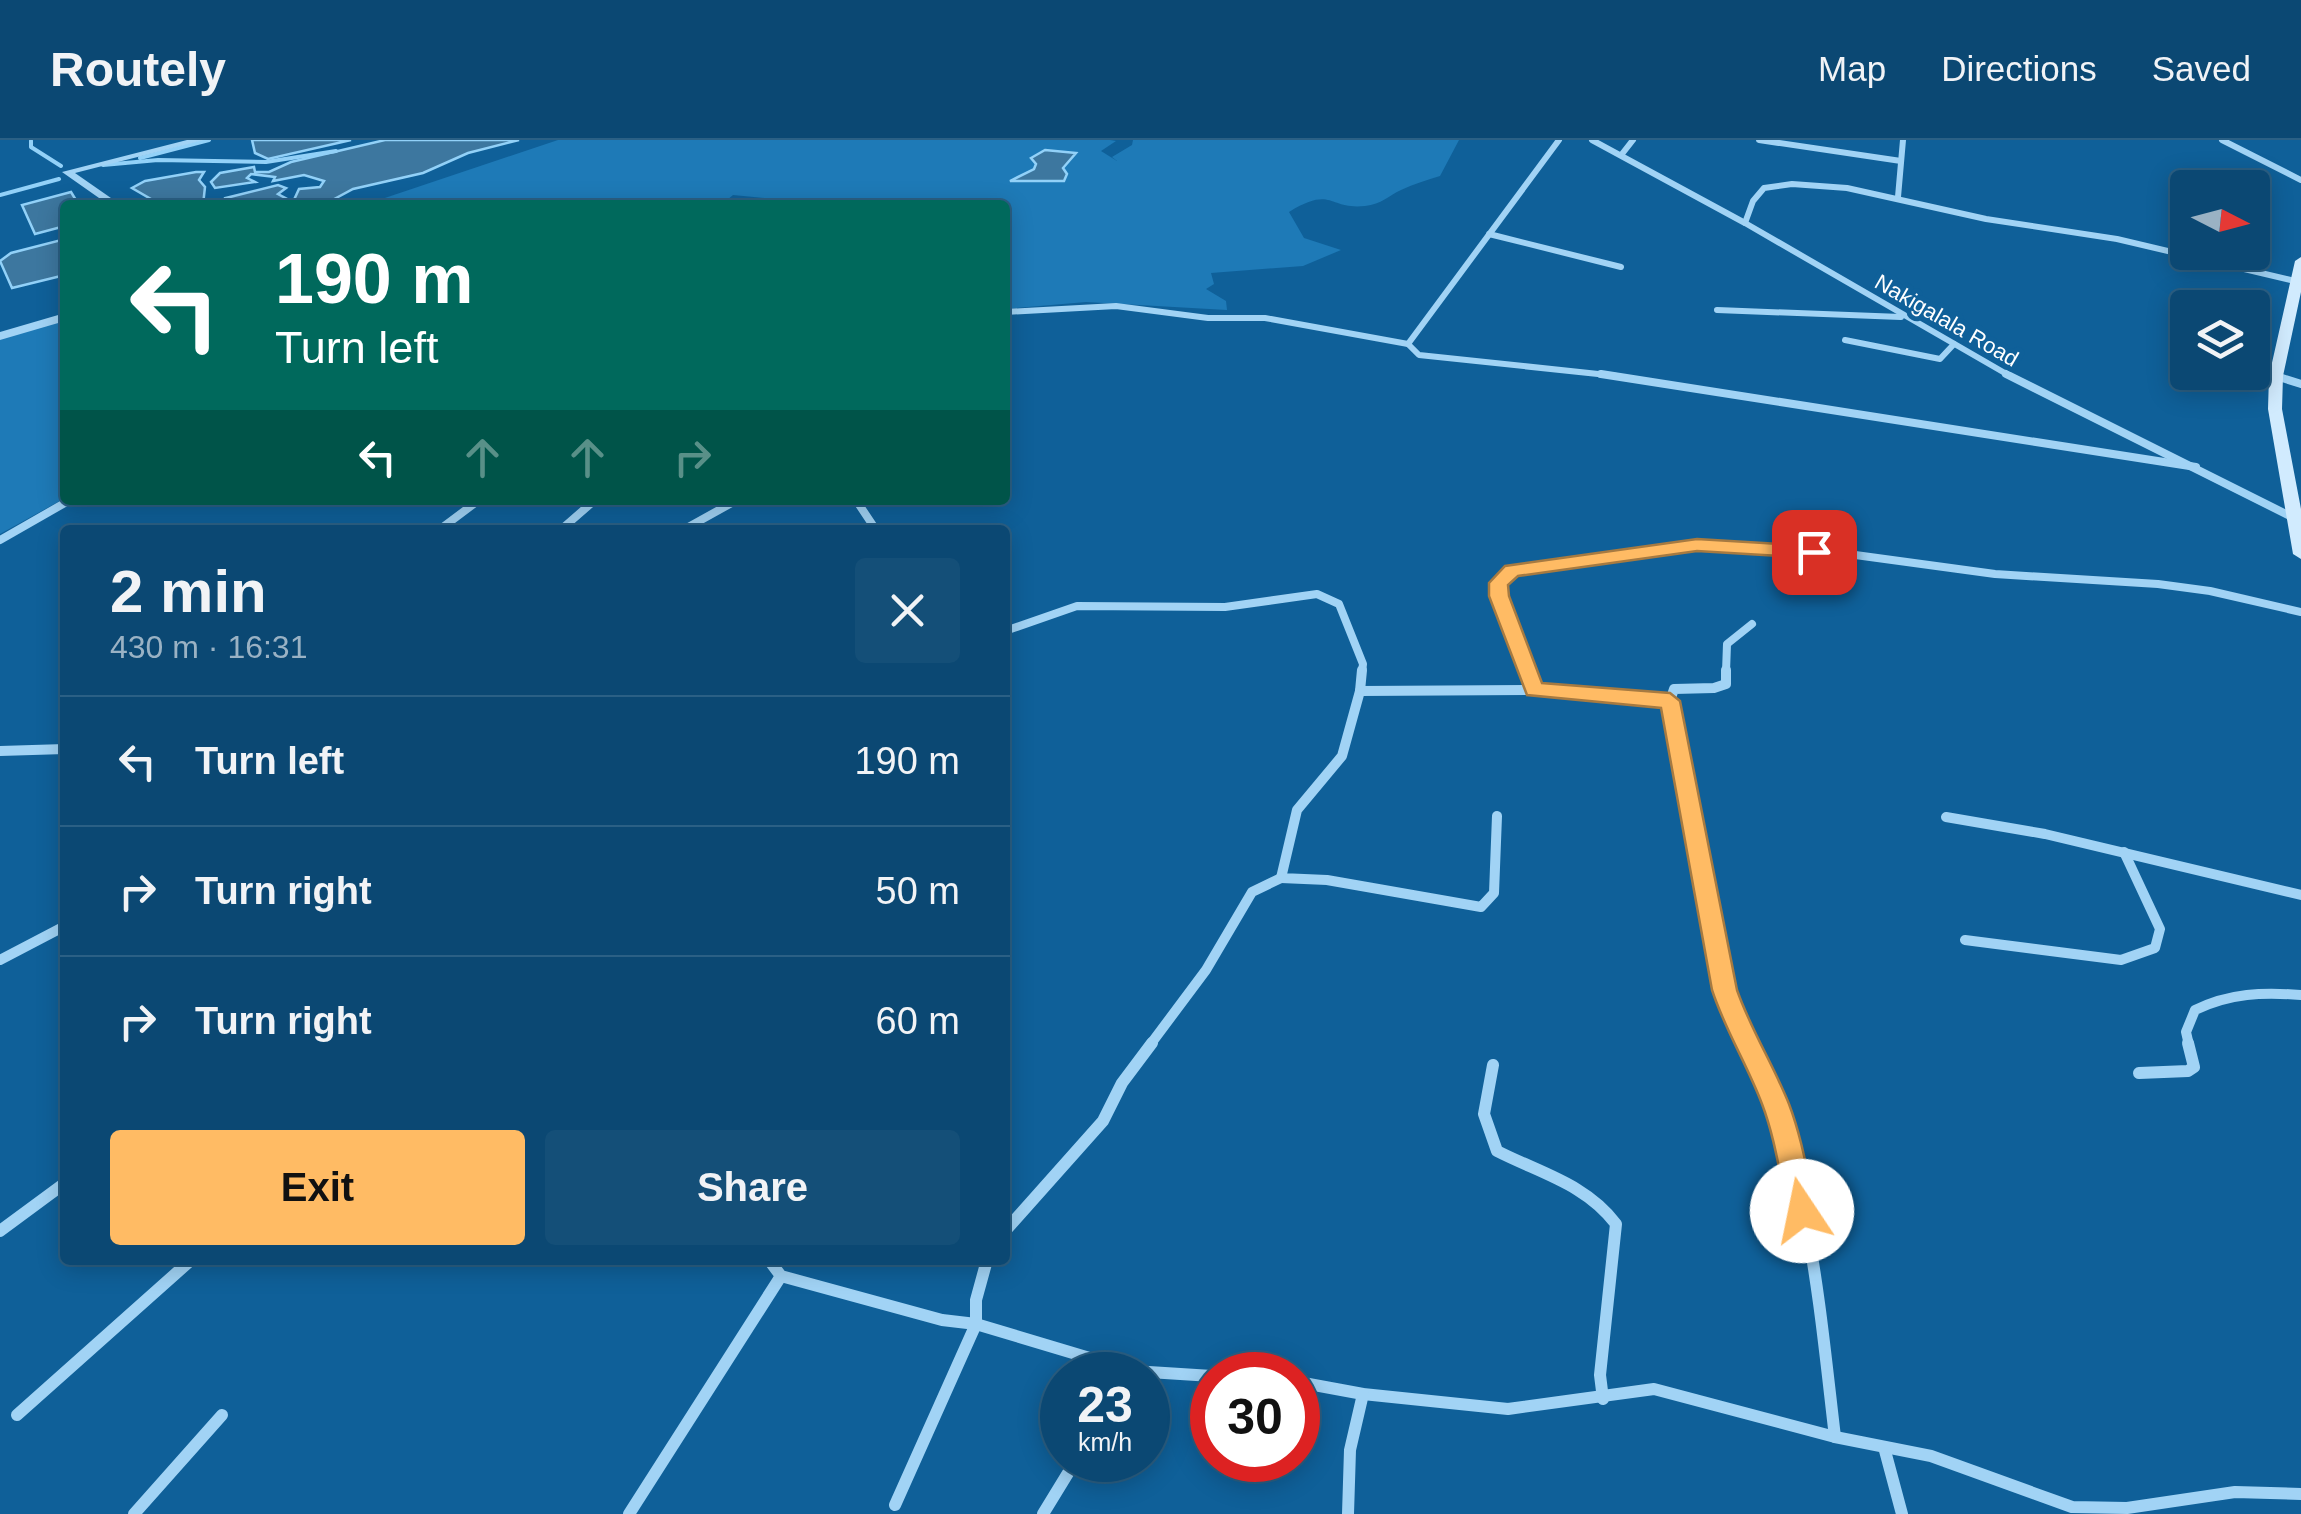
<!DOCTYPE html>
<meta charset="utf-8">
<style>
:root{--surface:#0b4873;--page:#144f78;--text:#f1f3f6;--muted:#9ab2c4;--line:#2b6085;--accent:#ffbb64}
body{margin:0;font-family:Helvetica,sans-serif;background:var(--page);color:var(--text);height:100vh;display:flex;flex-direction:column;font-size:38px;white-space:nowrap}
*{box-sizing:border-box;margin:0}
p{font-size:32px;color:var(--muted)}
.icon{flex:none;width:55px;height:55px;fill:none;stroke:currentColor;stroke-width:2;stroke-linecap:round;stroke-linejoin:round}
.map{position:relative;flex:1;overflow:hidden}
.side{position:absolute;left:60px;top:385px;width:950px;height:740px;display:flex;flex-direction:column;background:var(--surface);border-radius:10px;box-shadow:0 5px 25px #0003,0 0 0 2px var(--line)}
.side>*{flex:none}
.top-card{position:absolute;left:60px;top:60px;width:950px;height:305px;border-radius:10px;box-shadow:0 5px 25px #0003,0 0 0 2px var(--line);background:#00695c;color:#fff;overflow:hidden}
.needle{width:65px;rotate:96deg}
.buttons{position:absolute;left:2170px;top:30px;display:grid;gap:20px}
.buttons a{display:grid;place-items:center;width:100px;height:100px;border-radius:10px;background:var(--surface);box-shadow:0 5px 25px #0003,0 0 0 2px var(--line);font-size:50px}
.speed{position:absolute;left:1040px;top:1212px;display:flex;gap:20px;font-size:50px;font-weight:700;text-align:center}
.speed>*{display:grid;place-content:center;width:130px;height:130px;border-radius:50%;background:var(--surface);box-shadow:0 5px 25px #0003,0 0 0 2px var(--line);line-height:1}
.speed small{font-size:25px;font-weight:400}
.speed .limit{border:15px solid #d22;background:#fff;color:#111}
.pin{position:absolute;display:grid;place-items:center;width:85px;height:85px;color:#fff;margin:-42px;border-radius:20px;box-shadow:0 5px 15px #0006}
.me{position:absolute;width:110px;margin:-55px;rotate:349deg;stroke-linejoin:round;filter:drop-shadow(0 0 8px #0008)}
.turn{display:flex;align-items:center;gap:35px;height:210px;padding:0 50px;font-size:45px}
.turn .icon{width:130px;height:130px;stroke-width:2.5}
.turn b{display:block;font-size:70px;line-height:85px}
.lanes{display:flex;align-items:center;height:95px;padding:0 50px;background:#0003;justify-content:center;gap:50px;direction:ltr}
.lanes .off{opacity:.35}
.round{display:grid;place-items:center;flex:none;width:105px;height:105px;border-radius:10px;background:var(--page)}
.summary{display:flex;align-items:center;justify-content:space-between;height:170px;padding:0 50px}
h1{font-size:60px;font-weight:600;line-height:75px}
.button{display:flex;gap:20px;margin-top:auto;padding:20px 50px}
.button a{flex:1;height:115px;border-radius:10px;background:var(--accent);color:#111;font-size:40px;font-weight:600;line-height:115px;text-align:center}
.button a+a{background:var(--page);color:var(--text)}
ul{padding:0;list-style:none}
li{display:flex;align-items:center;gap:30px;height:130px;padding:0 50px;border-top:2px solid var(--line)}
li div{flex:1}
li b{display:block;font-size:38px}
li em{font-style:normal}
header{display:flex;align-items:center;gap:60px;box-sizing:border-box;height:140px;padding:0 50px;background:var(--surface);border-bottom:2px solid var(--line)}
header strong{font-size:48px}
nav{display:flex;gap:55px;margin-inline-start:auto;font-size:35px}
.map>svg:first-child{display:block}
.green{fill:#1e7ab7}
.water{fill:#3d779f;stroke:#92d1f8;stroke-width:2.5}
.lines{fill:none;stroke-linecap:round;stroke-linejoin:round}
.stream{stroke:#92d1f8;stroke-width:4}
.minor-far3{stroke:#a1d3f5;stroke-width:6}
.minor-far2{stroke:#a1d3f5;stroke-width:8}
.minor-far1{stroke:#a1d3f5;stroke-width:10}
.minor{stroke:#a1d3f5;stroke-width:12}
.tertiary{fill:#a1d3f5;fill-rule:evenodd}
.secondary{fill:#d1ebfe;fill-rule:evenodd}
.route{fill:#ffbb64;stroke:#a67a41;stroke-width:2.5}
.labels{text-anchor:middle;stroke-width:10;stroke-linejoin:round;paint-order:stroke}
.far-street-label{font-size:22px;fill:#fff;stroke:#0f6099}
</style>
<header>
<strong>Routely</strong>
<nav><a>Map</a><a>Directions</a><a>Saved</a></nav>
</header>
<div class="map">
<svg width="2301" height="1374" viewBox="0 0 2301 1374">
<rect width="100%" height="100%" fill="#0f6099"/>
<g class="green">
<path d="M558,0H1110L1116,1L1101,11L1117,21L1112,17L1132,5L1133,0H1459L1440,36C1427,40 1414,44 1401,50C1388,56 1382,64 1365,66C1328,70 1333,45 1289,72L1304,98L1341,110L1303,126L1211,133L1214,144L1206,149L1226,161L1227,170L1086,162L1005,169V65H769L774,59L733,55L721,65H364Z"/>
<path d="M65,179V358L0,394V199Z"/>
</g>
<g class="water">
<path d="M252,0H351L268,19L255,13Z"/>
<path d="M385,0H519L468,13L423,33L353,49L325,64L234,65L226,58L278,45L286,48L278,54L293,62L299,49L320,47L324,41L304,35L273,41L275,37L251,34L247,38L255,42L215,48L211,42L220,33L254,27L255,32H269L291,22Z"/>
<path d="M1045,10L1076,13L1063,28L1067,34L1064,41H1010L1034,29L1036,24L1031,18Z"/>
<path d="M196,32H204L199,40L205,47L203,65L151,59L132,48L145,41Z"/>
<path d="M71,52L79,65H65V86L35,94L22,65Z"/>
<path d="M65,99V135L12,148L0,121L11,113Z"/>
</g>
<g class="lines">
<g class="stream">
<path d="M31,1V7L61,26"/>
<path d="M140,18L209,0"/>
<path d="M103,25L158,20L266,22L336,11"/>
<path d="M0,55L59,39"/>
</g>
<g class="minor-far3">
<path d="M1592,0L1745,83L2010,236"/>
<path d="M1759,0L1901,21"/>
<path d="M2222,0L2301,40"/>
<path d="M1622,14L1633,0"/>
<path d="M1898,57L1903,0"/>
<path d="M1745,83L1753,61L1764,48L1792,44L1847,48L1986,79L2117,99L2299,142"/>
<path d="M1489,94L1621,127"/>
<path d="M1717,170L1901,177"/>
<path d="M1005,172L1116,166L1208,178H1265L1408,204L1419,215L1617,236"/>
<path d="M1845,200L1940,219L1954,204"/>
<path d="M1408,204L1559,0"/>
</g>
<g class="minor-far2">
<path d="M1601,234L2196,327"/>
<path d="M2006,234L2292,377"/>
<path d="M2276,236L2301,244"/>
<path d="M457,360L477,361"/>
<path d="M856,360L876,390"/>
<path d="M858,363L877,360"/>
<path d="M564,387L595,360"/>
<path d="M439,390L479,360"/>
<path d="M683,390L737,360"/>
<path d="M0,400L70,360"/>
<path d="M1005,491L1077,466L1225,467L1317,454L1339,464L1363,524L1362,532"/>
<path d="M1528,532L1499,456L1498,443L1512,430L1697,405L1848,414L1995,434L2158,444L2210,451L2301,472"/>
<path d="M1726,532L1727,504L1752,484"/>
</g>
<g class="minor-far1">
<path d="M1527,530L1535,550"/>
<path d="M1726,530V544L1714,548L1674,549L1670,561L1725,850L1749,905"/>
<path d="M1360,551L1362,530"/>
<path d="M0,611L65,609"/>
<path d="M1497,676L1494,753L1481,767L1327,740L1281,738L1297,670L1342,616L1360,551L1535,550L1670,561"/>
<path d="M1946,677L2045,694L2301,755"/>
<path d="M1965,800L2121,820L2155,808L2160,789L2124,712"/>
<path d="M0,820L65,786"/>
<path d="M1150,905L1206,830L1252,752L1281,738"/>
<path d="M2189,905L2186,892L2195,870C2230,853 2263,852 2301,855"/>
</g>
<g class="minor">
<path d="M1748,903C1809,1026 1819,1162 1835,1297"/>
<path d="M1493,925L1484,974L1497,1011C1540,1033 1586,1044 1616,1084L1600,1235L1603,1259"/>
<path d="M2139,933L2188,931L2194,927L2188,903"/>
<path d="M0,1091L65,1043"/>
<path d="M1005,1091L1103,981L1122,943L1152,903"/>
<path d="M769,1120L781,1136L942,1180L976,1184L1133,1231L1212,1236"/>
<path d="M1298,1242L1363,1254L1508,1269L1654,1249L1835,1297L1931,1316L2072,1367L2127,1368L2235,1352L2301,1354"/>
<path d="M17,1275L191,1120"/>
<path d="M1884,1307L1902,1374"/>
<path d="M895,1365L976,1184V1160L987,1120"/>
<path d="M134,1374L222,1275"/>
<path d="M629,1374L781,1136"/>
<path d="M1043,1374L1076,1320"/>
<path d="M1348,1374L1350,1310L1363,1254"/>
</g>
<g class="tertiary">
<path d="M187,0H204L75,33L121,65H109L62,32Z"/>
<path d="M65,173V181L0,200V192Z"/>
</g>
<path class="secondary" d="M2301,117V152L2283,236L2282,269L2301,369V419L2293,414L2268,269L2269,236L2295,121Z"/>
</g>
<path class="route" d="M1697,399L1814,406L1824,412L1814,418L1697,411L1518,436L1508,445L1509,456L1542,543L1670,553L1680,561L1737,850C1751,890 1773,924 1789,964C1802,998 1808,1036 1816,1071L1812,1081L1802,1085L1792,1081L1788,1071C1780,1036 1775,998 1762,964C1747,924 1725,890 1712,850L1661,568L1527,555L1489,456V443L1505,426Z"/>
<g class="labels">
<g class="far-street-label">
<text transform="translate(1947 180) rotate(30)" y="8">Nakigalala Road</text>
</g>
</g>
</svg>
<div class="buttons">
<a><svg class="needle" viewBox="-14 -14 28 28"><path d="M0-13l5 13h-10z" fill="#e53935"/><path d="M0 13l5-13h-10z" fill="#9ab2c4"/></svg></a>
<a><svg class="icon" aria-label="layers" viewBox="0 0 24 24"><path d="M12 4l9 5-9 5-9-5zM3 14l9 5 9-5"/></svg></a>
</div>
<div class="speed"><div>23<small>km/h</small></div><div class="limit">30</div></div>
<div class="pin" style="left:1814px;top:412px;background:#d93025"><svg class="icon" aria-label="arrive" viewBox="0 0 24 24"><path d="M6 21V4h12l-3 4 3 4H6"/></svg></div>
<svg class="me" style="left:1802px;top:1071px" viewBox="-20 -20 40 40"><circle r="19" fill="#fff"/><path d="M0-13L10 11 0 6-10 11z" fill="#ffbb64"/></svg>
<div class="top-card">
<div class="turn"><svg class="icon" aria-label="left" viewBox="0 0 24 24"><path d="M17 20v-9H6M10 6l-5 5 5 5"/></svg><div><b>190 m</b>Turn left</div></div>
<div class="lanes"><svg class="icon" aria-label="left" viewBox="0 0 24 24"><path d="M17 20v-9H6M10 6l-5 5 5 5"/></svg><svg class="icon off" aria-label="ahead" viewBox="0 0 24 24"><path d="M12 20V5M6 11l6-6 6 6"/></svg><svg class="icon off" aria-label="ahead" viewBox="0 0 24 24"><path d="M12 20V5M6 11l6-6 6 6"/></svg><svg class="icon off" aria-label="right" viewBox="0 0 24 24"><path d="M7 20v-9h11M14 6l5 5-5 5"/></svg></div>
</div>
<section class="side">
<div class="summary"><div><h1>2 min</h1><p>430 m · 16:31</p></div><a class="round"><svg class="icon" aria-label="close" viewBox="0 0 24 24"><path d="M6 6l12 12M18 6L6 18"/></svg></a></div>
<ul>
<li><svg class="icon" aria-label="left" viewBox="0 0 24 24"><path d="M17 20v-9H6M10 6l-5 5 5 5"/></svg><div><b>Turn left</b></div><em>190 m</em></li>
<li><svg class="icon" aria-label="right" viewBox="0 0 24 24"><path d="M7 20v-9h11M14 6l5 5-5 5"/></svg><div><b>Turn right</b></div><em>50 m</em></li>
<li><svg class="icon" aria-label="right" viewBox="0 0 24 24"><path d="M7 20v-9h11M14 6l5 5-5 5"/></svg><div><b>Turn right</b></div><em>60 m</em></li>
</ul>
<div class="button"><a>Exit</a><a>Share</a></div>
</section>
</div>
